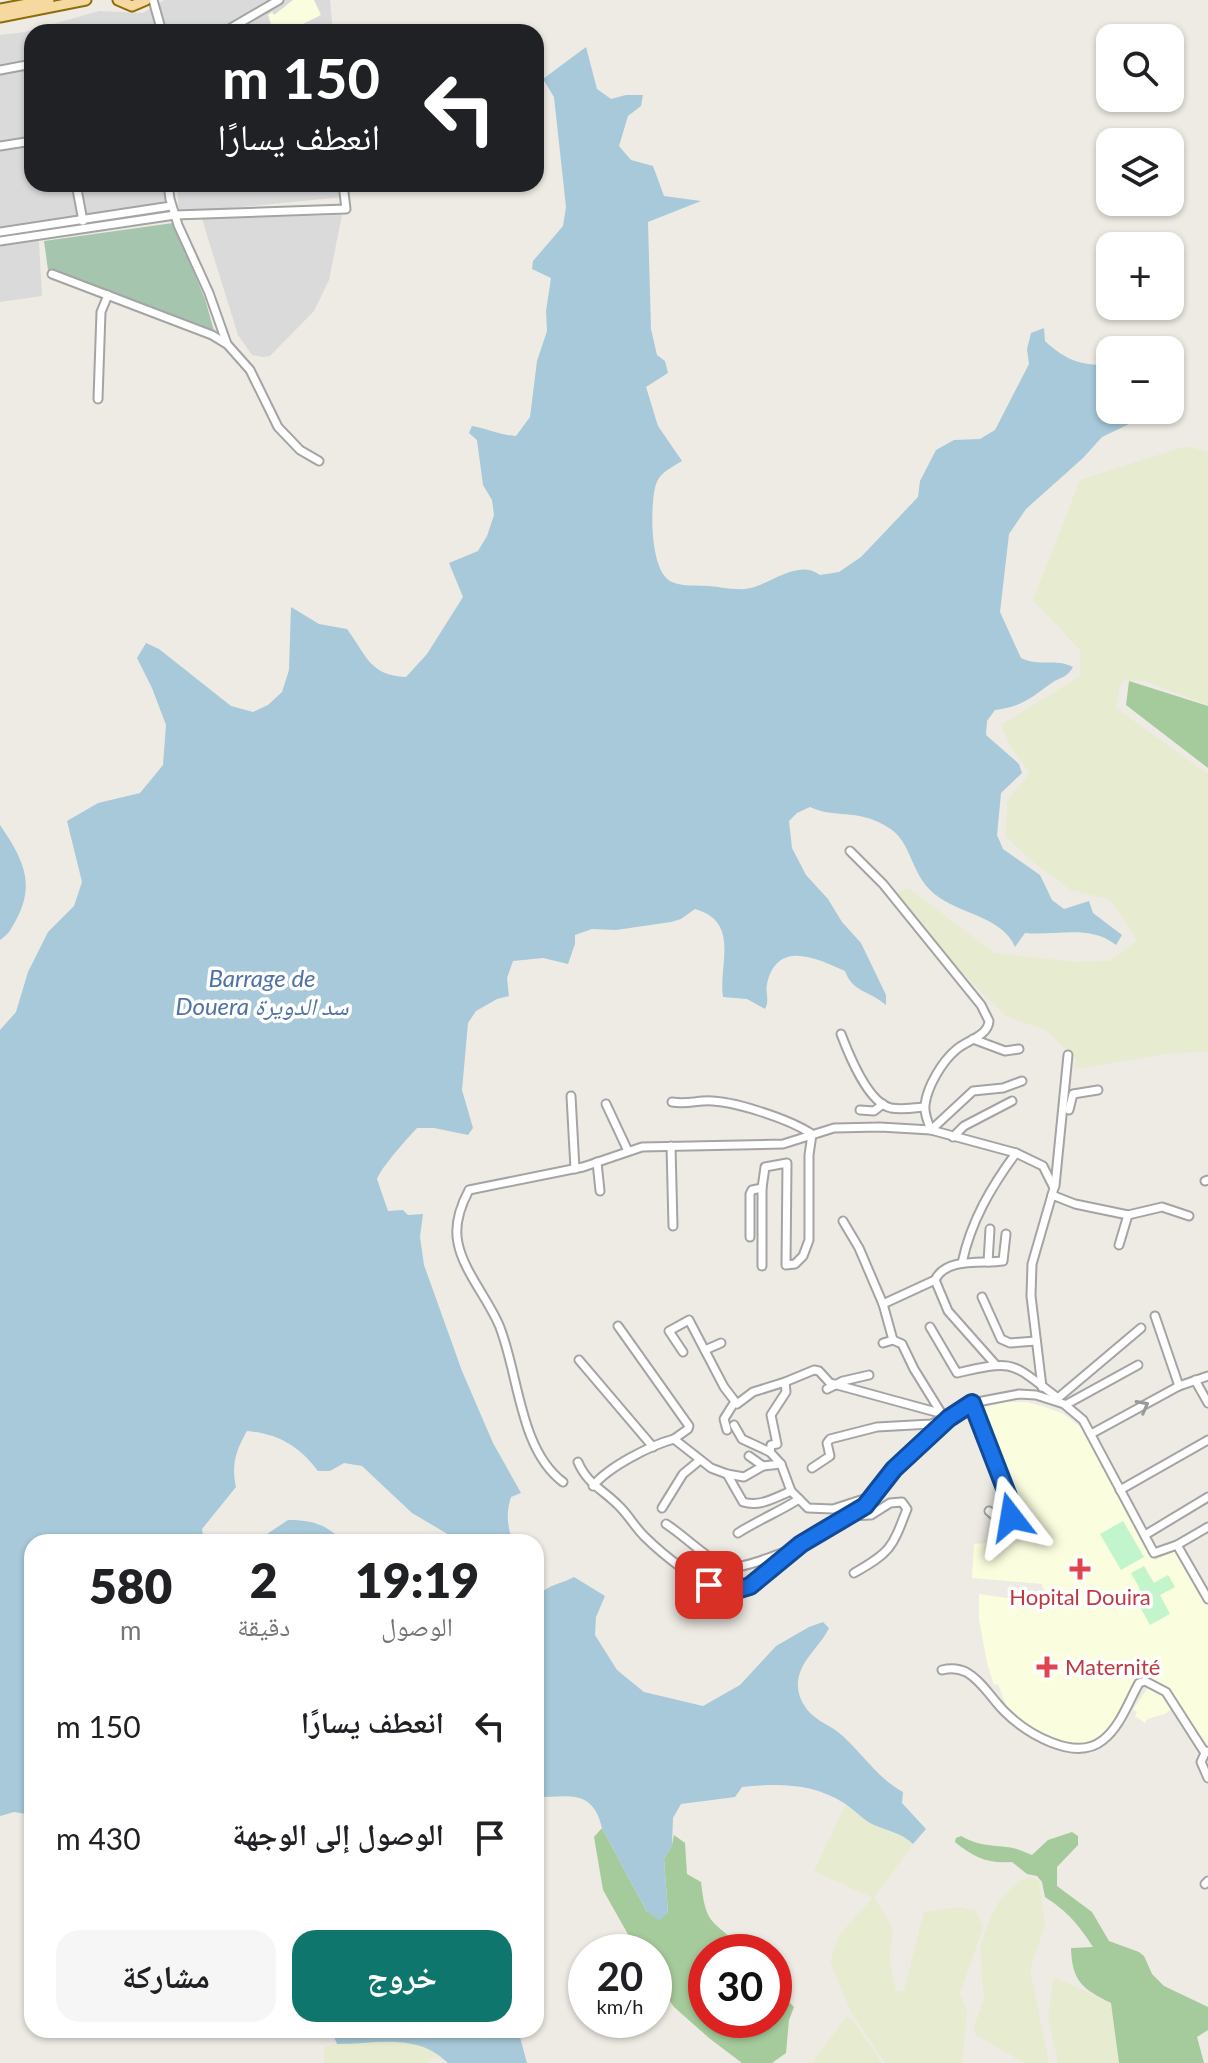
<!DOCTYPE html>
<html lang="ar">
<meta charset="utf-8">
<style>
:root{--surface:#fff;--page:#f6f6f6;--text:#202124;--muted:#757577;--accent:#0f766e}
body{margin:0;font-family:Lato,"Noto Naskh Arabic",sans-serif;background:var(--page);color:var(--text);direction:rtl;height:100vh;display:flex;flex-direction:column;font-size:30px;white-space:nowrap}
*{box-sizing:border-box;margin:0}
p{font-size:26px;color:var(--muted)}
.icon{flex:none;width:44px;height:44px;fill:none;stroke:currentColor;stroke-width:2;stroke-linecap:round;stroke-linejoin:round}
.map{position:relative;flex:1;overflow:hidden;direction:ltr}
.panel{position:absolute;left:24px;top:1534px;width:520px;height:504px;display:flex;flex-direction:column;background:var(--surface);border-radius:24px;box-shadow:0 2px 6px #0004;direction:rtl}
.panel>*{flex:none}
.guide{position:absolute;left:24px;top:24px;width:520px;height:168px;border-radius:24px;box-shadow:0 2px 6px #0004;direction:rtl;background:#202124;color:#fff;overflow:hidden}
.fabs{position:absolute;left:1096px;top:24px;display:grid;gap:16px}
.fabs a{display:grid;place-items:center;width:88px;height:88px;border-radius:16px;background:var(--surface);box-shadow:0 2px 6px #0004;font-size:40px}
.speed{position:absolute;left:568px;top:1934px;display:flex;gap:16px;font-size:40px;font-weight:700;text-align:center}
.speed>*{display:grid;place-content:center;width:104px;height:104px;border-radius:50%;background:var(--surface);box-shadow:0 2px 6px #0004;line-height:1}
.speed small{font-size:20px;font-weight:400}
.speed .limit{border:12px solid #d22;background:#fff;color:#111}
.pin{position:absolute;display:grid;place-items:center;width:68px;height:68px;color:#fff;margin:-34px;border-radius:16px;box-shadow:0 4px 12px #0006}
.me{position:absolute;width:88px;margin:-44px;rotate:346deg;stroke-linejoin:round;filter:drop-shadow(0 0 6px #0008)}
.turn{display:flex;align-items:center;gap:28px;height:168px;padding:0 32px;font-size:36px}
.turn .icon{width:104px;height:104px;stroke-width:2.5}
.turn b{display:block;font-size:56px;line-height:68px}
.eta{display:flex;justify-content:space-evenly;align-items:center;height:136px;text-align:center}
.eta b{font-size:48px;font-weight:800;line-height:56px}
.button{display:flex;gap:16px;margin-top:auto;padding:16px 32px}
.button a{flex:1;height:92px;border-radius:24px;background:var(--accent);color:#fff;font-size:32px;font-weight:800;line-height:92px;text-align:center}
.button a+a{background:var(--page);color:var(--text)}
ul{padding:0;list-style:none}
li{display:flex;align-items:center;gap:24px;height:112px;padding:0 32px}
li div{flex:1}
li b{display:block;font-size:30px}
li em{font-style:normal}
.map>svg:first-child{display:block}
.residential{fill:#dbdada}
.education{fill:#fafdde}
.farmland{fill:#e7ebd0}
.forest{fill:#a5ca9b}
.cemetery{fill:#a6c5ae}
.park{fill:#c3f5cc}
.water{fill:#a7c9d9}
.lines{fill:none;stroke-linecap:round;stroke-linejoin:round}
.minor-casing{stroke:#a4a4a4;stroke-width:11}
.major-casing{stroke:#8d6d0a;stroke-width:13}
.minor{stroke:#fff;stroke-width:7}
.major{stroke:#f5d9a1;stroke-width:9}
.oneway{stroke:#999}
.route-casing{stroke:#114b97;stroke-width:20}
.route{stroke:#1a73e8;stroke-width:14}
.health-dot{fill:#e0444e;stroke:#fff;stroke-width:3}
.labels{text-anchor:middle;stroke-width:7;stroke-linejoin:round;paint-order:stroke}
.health-label{font-size:22px;fill:#be3a42;stroke:#fff}
.water-label{font-size:24px;font-style:italic;fill:#5073a6;stroke:#fff}
</style>
<div class="map">
<svg width="1208" height="2063" viewBox="0 0 1208 2063">
<rect width="100%" height="100%" fill="#eeebe4"/>
<g class="residential">
<path d="M164,0H330L333,32H32V136L0,141V35L25,32L99,11L143,13Z"/>
<path d="M32,142V184H166L167,204L38,225L42,296L0,302V147Z"/>
<path d="M177,184H343L344,197L179,213Z"/>
<path d="M342,215L329,280L314,311L270,356L263,357L252,355L238,335L202,219Z"/>
</g>
<g class="education">
<path d="M293,0H314L321,15L291,30L271,24L268,15L272,12L274,15Z"/>
<path d="M1007,1402H1026L1045,1407L1064,1414L1083,1429L1155,1560L1177,1550L1208,1605V1746L1170,1692L1139,1673L1113,1726L1107,1734L1094,1744L1074,1746L1052,1739L1010,1715L998,1684L994,1685L987,1663L979,1619V1594L1065,1606L1068,1604L1060,1597L1044,1590L1042,1584L972,1578L974,1544L987,1543L1018,1517L977,1409Z"/>
<path d="M1150,1684L1168,1697L1166,1701L1174,1707L1165,1714L1147,1719L1145,1723L1135,1716L1137,1712L1133,1710Z"/>
</g>
<g class="farmland">
<path d="M1186,446L1208,452V705L1144,681H1129L1124,678L1119,689L1116,708L1208,774V1052L1171,1053L1075,1069L1076,1057L1045,1030L1006,1016L954,965L894,894L909,888L994,953L1075,962L1109,961L1137,940L1111,900L1071,890L1034,863L1006,837L1007,801L1030,773L1011,748L1001,725L1080,676V650L1033,600L1080,480Z"/>
<path d="M846,1804L872,1824L907,1838L913,1844L874,1898L893,1928L889,1959L896,1992L904,1990L924,1912L959,1907L976,1911L983,1928L960,1993L967,2012L962,2063H885L851,2012L830,1962L839,1935L873,1898L814,1871Z"/>
<path d="M1031,1877L1039,1881L1045,1925L1030,1970L1049,2063H1024L976,2035L974,2026L984,2000L980,1946L991,1917L1000,1900L1020,1880Z"/>
<path d="M1054,1977L1111,2003L1119,2063H1058L1048,2016Z"/>
<path d="M846,2017L854,2022L882,2063H812Z"/>
<path d="M388,2041L410,2042L437,2053L444,2060L435,2058L427,2063H324V2047L337,2044Z"/>
</g>
<g class="forest">
<path d="M1129,681L1208,706V768L1126,705Z"/>
<path d="M602,1828L647,1912L668,1913L664,1859L672,1845L674,1835L685,1843L687,1874L701,1882C706,1924 710,1919 741,1946L742,1952H706V2020H774V1990H777L794,2007L789,2020L786,2053L772,2063H742L709,2038L674,2007L654,1978V1952H638L603,1890L594,1837Z"/>
<path d="M1072,1832L1078,1836V1845L1057,1867V1886L1092,1912L1109,1941L1139,1952L1144,1956L1152,1974L1164,1986L1208,2007V2030L1197,2037L1204,2063H1119L1111,2003C1083,1989 1072,1982 1071,1948L1093,1947C1079,1925 1067,1911 1045,1897L1042,1882L1037,1876L1027,1874L1012,1862C988,1864 973,1857 955,1842L956,1838L961,1836C977,1845 988,1845 1006,1847C1014,1847 1024,1852 1032,1855L1048,1840Z"/>
</g>
<path class="cemetery" d="M173,223L205,299L215,334L48,270L44,241Z"/>
<g class="park">
<path d="M1123,1521L1144,1557L1121,1570L1100,1534Z"/>
<path d="M1144,1566L1154,1583L1168,1575L1175,1587L1160,1595L1170,1614L1150,1625L1133,1594L1140,1589L1131,1573Z"/>
</g>
<g class="water">
<path d="M586,47L597,89L611,99L626,95H643L641,106L628,116L619,146L631,160L653,166L664,196L701,201L648,222L651,329L657,355L665,361L668,373L646,387L658,426L682,461C660,474 655,476 653,503C651,522 652,574 672,582C682,587 698,585 709,586C720,587 734,590 745,589C770,586 797,558 820,575L839,572L861,557L918,497L920,481L936,450L954,440L980,439L995,430L1029,364L1027,349L1031,333L1044,328L1045,341C1062,357 1076,364 1099,365L1100,384L1110,400V410H1116L1121,419L1129,424L1102,437L1083,458L1026,509L1009,534L1000,612L1021,658C1039,667 1056,658 1073,667C1068,677 1061,677 1053,682C1032,697 1022,707 995,710L987,721L986,735L1019,764L1022,773L1001,793L997,835L1003,849L1040,875L1052,900L1064,909L1089,901L1093,913L1122,935L1116,945C1090,924 1056,936 1025,933L1015,947C1003,918 965,915 940,898C908,877 915,842 886,826C855,808 836,819 810,807L797,813L789,821L792,848L806,875L828,899L842,922L861,943L886,995V1005C869,990 853,993 845,971C816,958 777,939 767,984C765,993 770,1000 765,1009L747,999L723,997C718,965 741,922 695,909L681,919L671,922L616,930L592,929L575,935V944L568,964L543,958L513,961L507,978L509,996L497,999L476,1011L468,1023L462,1090L473,1128L468,1135L434,1128H417C406,1140 383,1165 377,1179L388,1211L403,1210L408,1215L423,1214L420,1237L424,1265L462,1371L493,1443L521,1493L511,1497C506,1512 507,1527 513,1542H461L412,1513L362,1466L344,1463L330,1471H318C299,1446 279,1434 247,1431C236,1450 231,1465 236,1487L202,1529L204,1542H32V1815L14,1812L0,1816V1030L16,1012L28,972L48,932L74,906L82,882L67,821L98,803L140,793L163,765L166,725L152,688L137,658L146,643L159,649L231,706L253,712L268,705L282,692L289,670L291,607L319,624L347,629C367,656 369,675 406,677L427,654L463,597L449,563L478,551L487,536L494,515L492,500L483,485L477,440L469,433L472,426C488,429 500,435 516,436L530,417L537,361L547,331L546,311L551,278L532,269L533,261L563,226L566,207L554,97L543,79Z"/>
<path d="M0,825C21,856 37,883 16,920C11,929 9,934 0,940Z"/>
<path d="M288,1520C311,1520 327,1524 343,1542H255Z"/>
<path d="M574,1577L605,1596L596,1617L595,1635L617,1670L644,1692L703,1706L740,1685L776,1646L809,1627L823,1622L829,1628C820,1647 801,1659 798,1681C797,1689 800,1699 804,1705C812,1719 826,1723 838,1732C861,1751 877,1778 903,1792L902,1803L926,1829L913,1844C902,1833 888,1831 874,1825C863,1820 855,1810 844,1803C813,1783 778,1783 742,1787L735,1797L681,1804L673,1818L672,1845L664,1859L668,1913L659,1920L647,1912L602,1828C593,1788 568,1797 536,1797V1608L541,1602L539,1595C549,1584 562,1584 574,1577Z"/>
<path d="M339,2030H518L527,2063H448C416,2032 377,2044 337,2044L334,2037Z"/>
</g>
<g class="lines">
<defs>
<g id="minor">
<path d="M153,0L162,32"/>
<path d="M224,32L279,0"/>
<path d="M0,70L32,64"/>
<path d="M0,146L32,141"/>
<path d="M76,184L83,221"/>
<path d="M168,184L170,199L178,225L209,293L227,344L250,370L278,427L300,450L319,461"/>
<path d="M0,232L171,206"/>
<path d="M0,241L175,215L346,209L343,184"/>
<path d="M52,274L212,335L225,343"/>
<path d="M98,399L101,312L108,295"/>
<path d="M850,851L883,884L981,1005L989,1021C988,1036 968,1040 957,1049C942,1061 927,1087 925,1105C924,1113 928,1123 931,1130L973,1091L1003,1088L1022,1081"/>
<path d="M841,1034C849,1055 868,1103 891,1108C902,1110 914,1108 924,1107"/>
<path d="M973,1039L1005,1051L1019,1049"/>
<path d="M571,1096L575,1169"/>
<path d="M672,1102C684,1104 691,1102 703,1101C730,1099 789,1119 812,1134L809,1155V1240L803,1256L795,1264L786,1265L787,1163L765,1167L762,1188V1266"/>
<path d="M606,1104L628,1151"/>
<path d="M860,1110L874,1111L883,1104"/>
<path d="M1069,1110L1073,1094L1098,1090"/>
<path d="M953,1137L964,1126L1012,1101"/>
<path d="M671,1146L673,1226"/>
<path d="M597,1162L600,1191"/>
<path d="M1205,1181L1208,1180"/>
<path d="M1055,1186L1068,1055"/>
<path d="M1052,1195L1075,1204L1128,1215L1162,1207L1189,1216"/>
<path d="M843,1221L859,1248L883,1304L893,1340"/>
<path d="M750,1237V1194L752,1190L762,1188"/>
<path d="M1119,1245L1128,1215"/>
<path d="M988,1262L990,1229"/>
<path d="M962,1263C971,1221 991,1187 1016,1153"/>
<path d="M982,1297L1001,1339L1010,1343L1036,1341"/>
<path d="M883,1304L935,1280"/>
<path d="M1155,1316L1179,1386"/>
<path d="M618,1326L689,1426L688,1429L674,1439"/>
<path d="M930,1327L957,1373C1017,1359 1011,1363 1058,1398"/>
<path d="M883,1343L893,1340L902,1344L914,1369L940,1411"/>
<path d="M705,1350L721,1343"/>
<path d="M683,1352L669,1331L689,1320L724,1387L737,1404L753,1392L785,1382L786,1392L771,1415L777,1444L771,1445L770,1452L781,1464L791,1491L808,1508L833,1509L876,1495"/>
<path d="M579,1360L653,1447"/>
<path d="M995,1364L948,1311L935,1280C946,1257 982,1264 1003,1261L1006,1234"/>
<path d="M1195,1380L1208,1403"/>
<path d="M785,1382L814,1370L819,1371L830,1383L936,1412"/>
<path d="M827,1389L843,1381L869,1375"/>
<path d="M1058,1398L1141,1328"/>
<path d="M972,1403L1013,1509L1011,1517L1002,1522L989,1511"/>
<path d="M1067,1404L1138,1365"/>
<path d="M734,1425L742,1439L770,1452"/>
<path d="M727,1430L724,1419L734,1403"/>
<path d="M1091,1434L1179,1386L1208,1376"/>
<path d="M749,1456L763,1466"/>
<path d="M578,1462C587,1484 605,1491 620,1507C629,1516 635,1527 644,1536C661,1553 703,1588 727,1591C736,1592 742,1590 750,1586L801,1544L865,1506L894,1469L949,1418L972,1403L1019,1394L1036,1395L1064,1404L1083,1420L1154,1553L1177,1545L1208,1527"/>
<path d="M812,1468L830,1456L827,1443L830,1439L877,1427L931,1424L938,1421"/>
<path d="M727,1474L743,1502C761,1507 774,1498 791,1491"/>
<path d="M563,1482C519,1449 519,1374 499,1325C488,1299 463,1270 458,1243C454,1225 461,1205 469,1190L583,1167L642,1147L783,1144L834,1128L880,1127L931,1130L1016,1153L1043,1166L1054,1188L1032,1264L1031,1296L1042,1387"/>
<path d="M593,1486C608,1467 651,1445 674,1439L711,1468L727,1474L744,1477L763,1466L781,1464"/>
<path d="M1120,1490L1208,1440"/>
<path d="M662,1508L683,1474L700,1460"/>
<path d="M848,1516L871,1515L890,1503L902,1502L907,1509C892,1548 891,1552 854,1573"/>
<path d="M666,1524C684,1535 710,1563 730,1567C744,1569 776,1554 791,1550"/>
<path d="M738,1533C758,1520 779,1512 799,1499"/>
<path d="M1145,1535L1208,1497"/>
<path d="M1177,1545L1208,1599"/>
<path d="M942,1670C950,1668 958,1668 966,1672C981,1680 992,1699 1004,1711C1026,1733 1075,1763 1103,1740C1120,1727 1129,1701 1139,1683L1145,1681L1166,1692L1205,1753"/>
<path d="M1206,1751L1201,1762L1208,1778"/>
<path d="M1205,1884L1208,1881"/>
</g>
<g id="major">
<path d="M118,0L132,6L146,0"/>
<path d="M0,9L49,0"/>
<path d="M0,17L86,0"/>
</g>
</defs>
<use href="#minor" class="minor-casing"/>
<use href="#major" class="major-casing"/>
<use href="#minor" class="minor"/>
<use href="#major" class="major"/>
</g>
<defs><path id="oneway-chevron" d="M-2-3.5L2.5 0L-2 3.5" fill="none" stroke-width="1.6" stroke-linecap="round" stroke-linejoin="round" transform="scale(2)"/></defs>
<use class="oneway" href="#oneway-chevron" transform="translate(1143 1406) rotate(-28)"/>
<g class="lines">
<defs>
<path id="route" d="M709,1585L730,1592L750,1586L801,1544L865,1506L894,1469L949,1418L972,1403L1013,1509L1011,1517"/>
</defs>
<use href="#route" class="route-casing"/>
<use href="#route" class="route"/>
</g>
<g class="health-dot">
<path d="M1076 1557h8v8h8v8h-8v8h-8v-8h-8v-8h8z"/>
<path d="M1043 1655h8v8h8v8h-8v8h-8v-8h-8v-8h8z"/>
</g>
<g class="labels">
<g class="health-label">
<text x="1080" y="1605">Hopital Douira</text>
<text x="1065" y="1675" text-anchor="start">Maternité</text>
</g>
<g class="water-label">
<text x="262" y="987">Barrage de<tspan x="262" dy="28">Douera سد الدويرة</tspan></text>
</g>
</g>
</svg>
<div class="fabs">
<a><svg class="icon" aria-label="search" viewBox="0 0 24 24"><circle cx="10" cy="10" r="6"/><path d="M15 15l6 6"/></svg></a>
<a><svg class="icon" aria-label="layers" viewBox="0 0 24 24"><path d="M12 4l9 5-9 5-9-5zM3 14l9 5 9-5"/></svg></a>
<a>+</a>
<a>−</a>
</div>
<div class="speed"><div>20<small>km/h</small></div><div class="limit">30</div></div>
<div class="pin" style="left:709px;top:1585px;background:#d93025"><svg class="icon" aria-label="arrive" viewBox="0 0 24 24"><path d="M6 21V4h12l-3 4 3 4H6"/></svg></div>
<svg class="me" style="left:1011px;top:1517px" viewBox="-20 -20 40 40"><path d="M0-17L14 15 0 8-14 15z" fill="#1a73e8" stroke="#fff" stroke-width="4"/></svg>
<div class="guide">
<div class="turn"><svg class="icon" aria-label="left" viewBox="0 0 24 24"><path d="M17 20v-9H6M10 6l-5 5 5 5"/></svg><div><b>150 m</b>انعطف يسارًا</div></div>
</div>
<section class="panel">
<div class="eta">
<div><b>19:19</b><p>الوصول</p></div>
<div><b>2</b><p>دقيقة</p></div>
<div><b>580</b><p>m</p></div>
</div>
<ul>
<li><svg class="icon" aria-label="left" viewBox="0 0 24 24"><path d="M17 20v-9H6M10 6l-5 5 5 5"/></svg><div><b>انعطف يسارًا</b></div><em>150 m</em></li>
<li><svg class="icon" aria-label="arrive" viewBox="0 0 24 24"><path d="M6 21V4h12l-3 4 3 4H6"/></svg><div><b>الوصول إلى الوجهة</b></div><em>430 m</em></li>
</ul>
<div class="button"><a>خروج</a><a>مشاركة</a></div>
</section>
</div>
